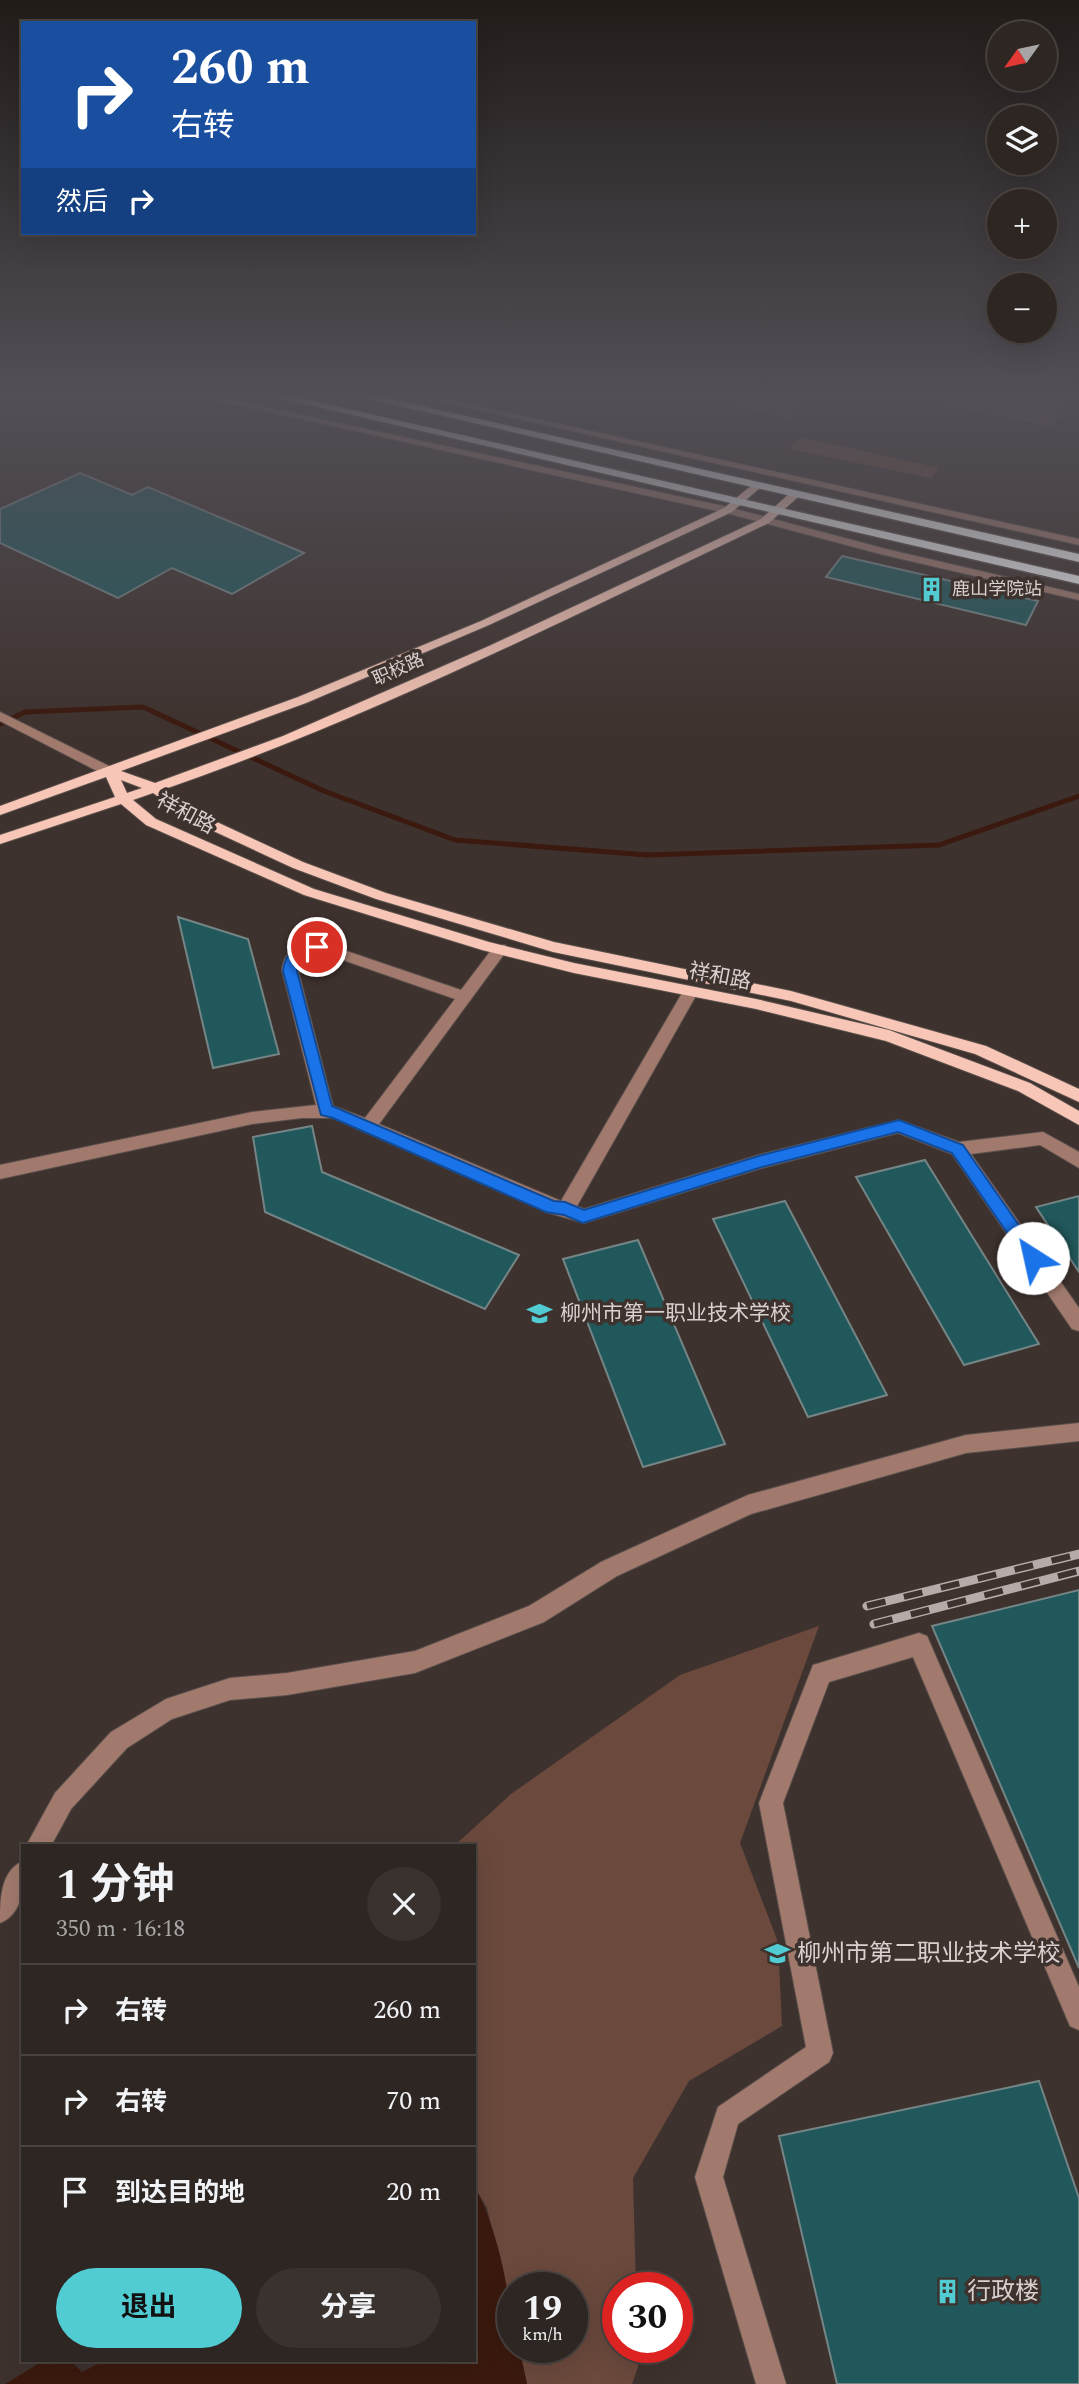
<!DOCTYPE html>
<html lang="zh">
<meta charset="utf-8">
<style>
:root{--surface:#2e2622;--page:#3a322f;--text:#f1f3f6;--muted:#a7a5a5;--line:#494340;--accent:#51ccd3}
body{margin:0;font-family:Spectral,"Noto Sans SC",serif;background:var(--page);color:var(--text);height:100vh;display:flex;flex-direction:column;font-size:26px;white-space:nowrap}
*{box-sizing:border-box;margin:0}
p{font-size:23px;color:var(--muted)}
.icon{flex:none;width:38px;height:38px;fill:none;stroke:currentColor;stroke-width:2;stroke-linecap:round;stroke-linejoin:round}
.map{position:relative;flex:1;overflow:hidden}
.details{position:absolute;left:21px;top:1844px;width:455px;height:518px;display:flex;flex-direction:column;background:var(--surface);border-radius:0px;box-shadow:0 7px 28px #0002,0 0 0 2px var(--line)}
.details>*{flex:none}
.top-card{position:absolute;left:21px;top:21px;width:455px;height:214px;border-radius:0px;box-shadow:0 7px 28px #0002,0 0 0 2px var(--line);background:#1a4fa0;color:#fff;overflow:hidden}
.needle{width:46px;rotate:237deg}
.fabs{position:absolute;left:987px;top:21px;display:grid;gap:14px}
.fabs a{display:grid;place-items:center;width:70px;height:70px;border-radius:50%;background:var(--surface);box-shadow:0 7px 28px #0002,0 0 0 2px var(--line);font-size:35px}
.speed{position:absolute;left:497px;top:2272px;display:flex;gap:14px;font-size:35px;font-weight:700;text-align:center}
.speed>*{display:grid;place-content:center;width:91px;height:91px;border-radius:50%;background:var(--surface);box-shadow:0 7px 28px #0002,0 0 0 2px var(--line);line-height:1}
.speed small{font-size:18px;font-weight:400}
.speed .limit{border:10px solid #d22;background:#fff;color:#111}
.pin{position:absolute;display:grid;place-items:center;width:60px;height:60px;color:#fff;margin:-30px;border:4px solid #fff;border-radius:50%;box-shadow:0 2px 7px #0007}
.me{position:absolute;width:77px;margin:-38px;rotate:325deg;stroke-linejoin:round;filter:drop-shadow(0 0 5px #0008)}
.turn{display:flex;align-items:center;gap:24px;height:147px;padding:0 35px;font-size:32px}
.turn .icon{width:91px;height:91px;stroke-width:2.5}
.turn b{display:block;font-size:49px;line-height:60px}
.then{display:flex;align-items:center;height:66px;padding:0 35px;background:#0003;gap:14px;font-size:26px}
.round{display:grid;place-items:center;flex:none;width:74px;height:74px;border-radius:37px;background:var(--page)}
.overview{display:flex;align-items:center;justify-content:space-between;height:119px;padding:0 35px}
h1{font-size:42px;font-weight:700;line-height:52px}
.action{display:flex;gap:14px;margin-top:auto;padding:14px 35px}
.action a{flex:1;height:80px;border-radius:42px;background:var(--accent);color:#111;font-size:28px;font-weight:700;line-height:80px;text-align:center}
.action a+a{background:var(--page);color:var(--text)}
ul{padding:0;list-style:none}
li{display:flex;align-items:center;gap:21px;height:91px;padding:0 35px;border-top:2px solid var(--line)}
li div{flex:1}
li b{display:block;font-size:26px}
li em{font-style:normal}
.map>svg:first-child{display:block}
.green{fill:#6b493d}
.water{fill:#3b190e}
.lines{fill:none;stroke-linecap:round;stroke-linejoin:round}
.stream{stroke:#3b190e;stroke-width:5}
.building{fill:#21585b;stroke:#758586;stroke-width:2}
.minor-casing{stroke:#5a4f4b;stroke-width:2}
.major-casing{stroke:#5a4f4b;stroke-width:2}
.highway-casing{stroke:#5a4f4b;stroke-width:3}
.minor{fill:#a17a6d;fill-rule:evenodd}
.major{fill:#f7c6b6;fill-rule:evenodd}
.highway{fill:#f2f2f2;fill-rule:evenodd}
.rail-casing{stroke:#b5acaa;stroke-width:9}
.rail{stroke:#3e322e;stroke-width:6;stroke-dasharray:19;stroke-linecap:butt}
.route{fill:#1a73e8;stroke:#114b97;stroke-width:2}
.labels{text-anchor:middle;stroke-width:7;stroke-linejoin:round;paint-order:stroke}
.far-poi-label{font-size:18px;fill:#d9d1cf;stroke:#3e322e;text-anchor:start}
.far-street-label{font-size:18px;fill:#d9d1cf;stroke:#3e322e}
.street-label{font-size:21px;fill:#d9d1cf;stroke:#3e322e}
.poi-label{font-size:21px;fill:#d9d1cf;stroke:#3e322e;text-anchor:start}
.near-poi-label{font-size:24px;fill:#d9d1cf;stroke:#3e322e;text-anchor:start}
</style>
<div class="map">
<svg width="1079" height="2384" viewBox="0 0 1079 2384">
<rect width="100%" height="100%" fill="#3e322e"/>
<g class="green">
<path d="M739,396H810L789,419L731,404Z"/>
<path d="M899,396H1073L1053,427Z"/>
<path d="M800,437L939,468L931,478L789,449Z"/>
<path d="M819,1626L740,1843L778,1942L782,2026L689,2081L633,2178L636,2287H618V2347H637L638,2367L632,2384H527L519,2347H572V2287H513V2321L487,2208L474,2186V1846H454L511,1794L680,1675Z"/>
</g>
<path class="water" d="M474,2186C497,2224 513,2302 513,2347H519L527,2384H5L43,2361H71L82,2372L104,2361H474Z"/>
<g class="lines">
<path class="stream" d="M0,724L25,712L143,707L324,791L455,840L648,855L939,845L1079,796"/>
</g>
<g class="building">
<path d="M80,473L132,495L148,487L304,553L232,594L172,568L118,598L0,543V509Z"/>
<path d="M842,556L1038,601L1026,625L826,577Z"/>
<path d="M178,917L248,939L279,1054L213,1068Z"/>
<path d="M312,1126L322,1172L519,1255L485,1309L265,1212L253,1137Z"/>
<path d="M925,1160L1039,1344L964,1365L856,1177Z"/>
<path d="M1079,1196V1272L1036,1207Z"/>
<path d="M785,1201L887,1395L808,1417L713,1219Z"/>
<path d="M638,1240L725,1444L643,1467L563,1259Z"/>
<path d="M1079,1590V1968L932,1626Z"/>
<path d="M1039,2081L1079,2198V2384H837L779,2136Z"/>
</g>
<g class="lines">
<defs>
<g id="minor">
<path d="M0,396H6L0,399Z"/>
<path d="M196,396H213L728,507L886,549L1079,594V600L884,555L726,513Z"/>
<path d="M416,396H433L1079,539V545Z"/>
<path d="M0,712L115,769L117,772L115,775H105L0,721Z"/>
<path d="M317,941L461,990L495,945H505L508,949L505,953L379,1124L561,1201L685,988H695L698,992L577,1206L584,1209L762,1154L899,1120L959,1142L1043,1132L1079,1152V1168L1040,1145L971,1154L1079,1308V1331L1072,1329L952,1154L898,1133L762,1168L584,1223L546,1212L333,1118H302L252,1124L0,1179V1165L252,1112L316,1105L282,970C284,949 298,945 317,941ZM317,951L455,999L365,1118L333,1106L298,970C299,957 304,954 317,951Z"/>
<path d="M1079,1423V1441L966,1453L751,1514L617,1576L544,1622L415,1673L287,1695L230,1700L172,1719L127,1748L71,1809L51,1846H26L55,1793L111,1732L166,1699L230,1678L287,1673L415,1651L529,1606L601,1562L748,1495L966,1435Z"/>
<path d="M919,1633L927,1636L1079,1987V2030L1070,2026L913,1657L829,1682L783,1803L833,2053L829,2062L738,2124L723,2177L786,2384H756L695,2177L718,2107L806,2047L759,1803L813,1665Z"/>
<path d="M23,1861C23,1884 25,1913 0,1923C0,1901 0,1871 23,1861Z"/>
</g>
<path id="major" d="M752,485L761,487L732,512L489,625L306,703L121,771L155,783L283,736L489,646L761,519L790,493H798V497L769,523C570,617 373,717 165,789L204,816L303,862L386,893L554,942L791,991L986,1046L1079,1089V1102L975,1054L791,1001L553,952L376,899L293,868L194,822L153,793L133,800L156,819L314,889L489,942L574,963L756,999L889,1030L1030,1083L1079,1111V1125L1018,1091L886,1041L756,1009L574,973L482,950L304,895L146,825L121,804L0,844V835L115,797L106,777L0,815V806L298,697L481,621L724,508ZM121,780L142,788L127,793Z"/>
<g id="highway">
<path d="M271,396H291L1079,576V584Z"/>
<path d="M356,396H376L1079,554V562Z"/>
</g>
</defs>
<use href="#minor" class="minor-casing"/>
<use href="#major" class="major-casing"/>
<use href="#highway" class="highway-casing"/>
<use href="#minor" class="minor"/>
<use href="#major" class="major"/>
<use href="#highway" class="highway"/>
<defs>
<g id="rail">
<path d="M867,1606L1079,1554"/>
<path d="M874,1624L1079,1571"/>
</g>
</defs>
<use href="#rail" class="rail-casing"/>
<use href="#rail" class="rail"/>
</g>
<linearGradient id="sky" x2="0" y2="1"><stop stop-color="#221c19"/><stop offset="0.54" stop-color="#524f57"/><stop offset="1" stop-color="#524f57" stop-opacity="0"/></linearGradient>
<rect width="1079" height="730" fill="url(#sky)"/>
<path class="route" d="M317,942L322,943V950L305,954L297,961V971L332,1106L554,1201L565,1202L584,1210L762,1155L899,1120L963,1145L1042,1258L1039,1263H1028L952,1153L898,1132L762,1167L583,1223L564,1215L546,1212L333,1118L321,1115L283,971C285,949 299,946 317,942Z"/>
<defs>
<symbol id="building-bare" viewBox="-9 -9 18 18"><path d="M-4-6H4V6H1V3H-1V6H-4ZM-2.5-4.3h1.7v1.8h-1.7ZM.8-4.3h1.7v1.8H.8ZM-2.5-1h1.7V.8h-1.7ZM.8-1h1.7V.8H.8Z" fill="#51ccd3" stroke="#3e322e" stroke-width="2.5" paint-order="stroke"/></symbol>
<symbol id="school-bare" viewBox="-9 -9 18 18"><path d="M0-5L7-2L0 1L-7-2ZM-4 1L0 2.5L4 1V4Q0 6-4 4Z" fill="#51ccd3" stroke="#3e322e" stroke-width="2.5" paint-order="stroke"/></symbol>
</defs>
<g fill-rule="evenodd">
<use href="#building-bare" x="914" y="572" width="35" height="35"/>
<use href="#school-bare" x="522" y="1296" width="35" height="35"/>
<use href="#school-bare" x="760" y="1936" width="35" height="35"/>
<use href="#building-bare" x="930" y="2274" width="35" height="35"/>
</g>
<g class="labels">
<g class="far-poi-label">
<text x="952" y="595">鹿山学院站</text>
</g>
<g class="far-street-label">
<text transform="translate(398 669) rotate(-24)" y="6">职校路</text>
</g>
<g class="street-label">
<text transform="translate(186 813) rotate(28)" y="7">祥和路</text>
<text transform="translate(720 976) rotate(11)" y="7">祥和路</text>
</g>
<g class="poi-label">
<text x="560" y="1320">柳州市第一职业技术学校</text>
</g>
<g class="near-poi-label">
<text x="797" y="1961">柳州市第二职业技术学校</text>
<text x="967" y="2299">行政楼</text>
</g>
</g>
</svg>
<div class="fabs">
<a><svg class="needle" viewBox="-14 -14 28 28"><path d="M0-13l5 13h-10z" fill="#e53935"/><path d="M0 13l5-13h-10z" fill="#a7a5a5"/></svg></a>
<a><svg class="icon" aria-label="layers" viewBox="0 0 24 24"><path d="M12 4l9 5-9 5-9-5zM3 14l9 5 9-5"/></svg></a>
<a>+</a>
<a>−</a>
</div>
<div class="speed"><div>19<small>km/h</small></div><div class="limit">30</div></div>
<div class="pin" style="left:317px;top:947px;background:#d93025"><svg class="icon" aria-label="arrive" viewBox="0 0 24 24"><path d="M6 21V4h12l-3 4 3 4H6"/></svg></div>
<svg class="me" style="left:1033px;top:1258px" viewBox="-20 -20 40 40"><circle r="19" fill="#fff"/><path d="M0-13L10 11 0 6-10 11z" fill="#1a73e8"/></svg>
<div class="top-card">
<div class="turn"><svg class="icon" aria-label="right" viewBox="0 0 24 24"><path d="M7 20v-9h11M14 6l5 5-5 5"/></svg><div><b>260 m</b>右转</div></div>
<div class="then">然后<svg class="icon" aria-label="right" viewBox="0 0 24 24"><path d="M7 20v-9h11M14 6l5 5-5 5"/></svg></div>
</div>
<section class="details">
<div class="overview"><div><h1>1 分钟</h1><p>350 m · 16:18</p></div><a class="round"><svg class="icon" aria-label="close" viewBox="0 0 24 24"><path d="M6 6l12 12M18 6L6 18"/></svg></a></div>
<ul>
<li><svg class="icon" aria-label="right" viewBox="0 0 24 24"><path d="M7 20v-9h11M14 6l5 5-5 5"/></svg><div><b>右转</b></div><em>260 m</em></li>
<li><svg class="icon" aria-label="right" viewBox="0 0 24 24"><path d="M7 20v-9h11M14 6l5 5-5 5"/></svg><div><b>右转</b></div><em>70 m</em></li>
<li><svg class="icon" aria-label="arrive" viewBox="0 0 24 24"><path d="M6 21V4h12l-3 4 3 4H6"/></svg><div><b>到达目的地</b></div><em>20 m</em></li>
</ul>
<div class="action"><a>退出</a><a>分享</a></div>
</section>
</div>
